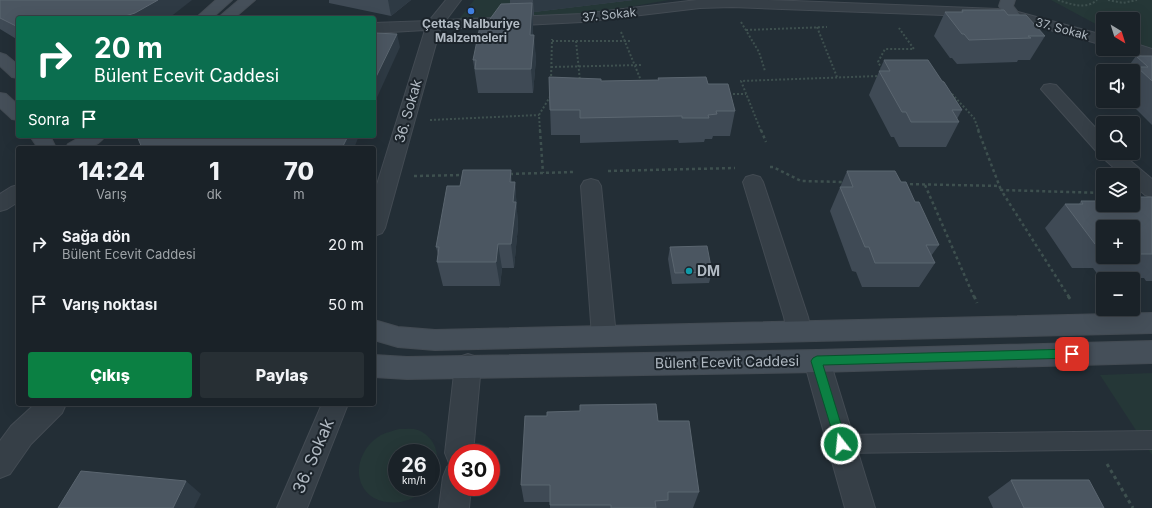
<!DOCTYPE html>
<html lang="tr">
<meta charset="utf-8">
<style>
:root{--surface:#1a2228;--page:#272f34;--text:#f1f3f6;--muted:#9fa4a8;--line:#383f45;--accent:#0b8043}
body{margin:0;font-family:Inter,sans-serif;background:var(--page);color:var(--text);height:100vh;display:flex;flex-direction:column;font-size:15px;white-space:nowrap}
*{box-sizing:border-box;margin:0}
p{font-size:13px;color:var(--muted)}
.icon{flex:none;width:22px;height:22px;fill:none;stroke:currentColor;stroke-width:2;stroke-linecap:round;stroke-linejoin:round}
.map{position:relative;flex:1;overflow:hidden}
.side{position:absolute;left:16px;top:146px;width:360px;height:260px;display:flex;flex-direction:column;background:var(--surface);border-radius:4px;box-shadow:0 4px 16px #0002,0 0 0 1px var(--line)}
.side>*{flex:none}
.top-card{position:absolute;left:16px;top:16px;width:360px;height:122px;border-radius:4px;box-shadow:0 4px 16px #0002,0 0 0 1px var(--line);background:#0b6e4f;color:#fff;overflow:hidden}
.needle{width:26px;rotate:142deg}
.buttons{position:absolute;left:1096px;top:12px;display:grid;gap:8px}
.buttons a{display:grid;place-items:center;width:44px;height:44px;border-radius:4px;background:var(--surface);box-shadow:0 4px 16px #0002,0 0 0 1px var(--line);font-size:20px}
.speed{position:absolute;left:388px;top:444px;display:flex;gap:8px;font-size:20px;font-weight:700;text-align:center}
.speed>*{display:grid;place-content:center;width:52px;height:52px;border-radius:50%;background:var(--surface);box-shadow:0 4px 16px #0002,0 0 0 1px var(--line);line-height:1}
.speed small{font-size:10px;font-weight:400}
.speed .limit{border:6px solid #d22;background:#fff;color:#111}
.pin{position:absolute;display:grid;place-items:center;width:34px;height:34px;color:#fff;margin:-17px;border-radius:8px;box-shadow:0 2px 6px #0006}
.me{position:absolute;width:44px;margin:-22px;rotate:344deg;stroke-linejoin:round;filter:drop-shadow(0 0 3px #0008)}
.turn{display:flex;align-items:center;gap:14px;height:84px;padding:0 12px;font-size:18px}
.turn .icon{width:52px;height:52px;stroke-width:2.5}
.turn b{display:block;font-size:28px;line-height:34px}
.then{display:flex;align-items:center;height:38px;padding:0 12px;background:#0003;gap:8px;font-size:15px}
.eta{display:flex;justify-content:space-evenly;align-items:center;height:68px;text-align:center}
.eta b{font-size:24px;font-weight:800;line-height:28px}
.primary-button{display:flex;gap:8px;margin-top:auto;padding:8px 12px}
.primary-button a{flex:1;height:46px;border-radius:4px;background:var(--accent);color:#fff;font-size:16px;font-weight:800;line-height:46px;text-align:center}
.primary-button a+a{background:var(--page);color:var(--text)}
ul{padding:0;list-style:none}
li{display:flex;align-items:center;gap:12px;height:60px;padding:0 12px}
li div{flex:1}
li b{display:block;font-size:15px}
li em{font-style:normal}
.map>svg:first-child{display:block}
.green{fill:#253737}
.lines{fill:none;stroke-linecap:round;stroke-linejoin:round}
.lane-casing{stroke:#434b53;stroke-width:2}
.street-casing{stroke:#434b53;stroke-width:2}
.secondary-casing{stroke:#434b53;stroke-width:2}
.path-far2{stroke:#3e504f;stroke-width:2;stroke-dasharray:2 2;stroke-linecap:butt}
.path-far1{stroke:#3e504f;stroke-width:2.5;stroke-dasharray:3 3;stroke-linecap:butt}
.path{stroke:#3e504f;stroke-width:3;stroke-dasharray:3.5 3.5;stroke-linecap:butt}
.lane{fill:#363f47;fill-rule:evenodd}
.street{fill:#363f47;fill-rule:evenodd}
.secondary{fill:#454f59;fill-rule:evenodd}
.wall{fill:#3f4a55;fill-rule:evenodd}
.shaded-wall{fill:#2e3a44}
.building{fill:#4b5661;stroke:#5b6670}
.route{fill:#0b8043;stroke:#07532c}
.shop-dot{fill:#3f7fe0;stroke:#1c242b;stroke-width:1.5}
.culture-dot{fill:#0f9aa8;stroke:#1c242b;stroke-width:1.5}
.labels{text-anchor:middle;stroke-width:4;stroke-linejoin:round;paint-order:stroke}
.far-street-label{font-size:12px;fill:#b1bac3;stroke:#1c242b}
.far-poi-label{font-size:12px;font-weight:bold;fill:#b1bac3;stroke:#1c242b}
.street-label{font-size:14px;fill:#b1bac3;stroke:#1c242b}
.poi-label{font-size:14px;font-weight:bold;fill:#b1bac3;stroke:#1c242b;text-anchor:start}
.near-street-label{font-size:17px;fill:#b1bac3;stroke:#1c242b}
</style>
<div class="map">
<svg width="1152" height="508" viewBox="0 0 1152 508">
<rect width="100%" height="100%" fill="#232e36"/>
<g class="green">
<path d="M474,0H669L599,12L522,18L459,19Z"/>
<path d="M1051,0H1152V52L1133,44V19H1103V28Z"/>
<path d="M1152,373V455L1100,375Z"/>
<path d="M399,429C405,429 413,428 418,430C439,439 442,462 431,481V453H397V487H427C421,495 410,500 401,502C353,508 346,456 381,435C387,432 393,431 399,429Z"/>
</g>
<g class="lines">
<defs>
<path id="lane" d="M1152,431V449L841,453L834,450L832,444L834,438L841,435Z"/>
<g id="street">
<path d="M446,0H461L446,20L582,14L697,0H768L998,9L1018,12L1103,35V45L1012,19L998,17L732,7L700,8L582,22L440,29L385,228L382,233L374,236V194L425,30L374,33V23L429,21Z"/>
<path d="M1133,43L1152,49V59L1127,51L1126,49H1133Z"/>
<path d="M1050,84L1056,85L1103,136V153H1121L1152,179V197L1145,195L1133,184V175H1122L1102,157L1100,152L1096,151L1041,89L1044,85Z"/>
<path d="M753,175L760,177L763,182L808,317L811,331L808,338L799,341L790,338L787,331L784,317L743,182L746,177Z"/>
<path d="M591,179L598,181L601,186L616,336L613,343L604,346L595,343L592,336L581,186L584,181Z"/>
<path d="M18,185V202L7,209L0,211V194L11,187Z"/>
<path d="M817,350L826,353L830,361L875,508H845L804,361L808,353Z"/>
<path d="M468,354L477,357L481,365L473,453H457V487H471L469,508H439L443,477L447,467L454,464L449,463L445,453L455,365L459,357Z"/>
<path d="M35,404H66L62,413L31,444L10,474L0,478V441L11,426Z"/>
<path d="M322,404H348L307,508H277Z"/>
</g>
<g id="secondary">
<path d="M216,0H232L212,18H196Z"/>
<path d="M239,0H255L234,18H218Z"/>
<path d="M1001,0H1015L1013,6L1020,15L1018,18C1008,21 1004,14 999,6Z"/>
<path d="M0,53L6,55L18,65V78L12,77L0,66Z"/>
<path d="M0,93L6,94L18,105V120L12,119L0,108Z"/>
<path d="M30,136H50L56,148H38Z"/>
<path d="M82,136H105C96,150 80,148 66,148L68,144Z"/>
<path d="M1152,313V333L435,350L398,347L374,340V320L398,327L435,330Z"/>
<path d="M1152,341V363L817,372L407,379L374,377V355L407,357L817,350Z"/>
</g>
</defs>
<use href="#lane" class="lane-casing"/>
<use href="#street" class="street-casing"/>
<use href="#secondary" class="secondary-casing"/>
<g class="path-far2">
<path d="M1058,0C1070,4 1086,10 1097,0"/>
<path d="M1108,0L1123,3L1137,0"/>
<path d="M741,22L759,52L765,71"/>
<path d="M817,27L837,77"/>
<path d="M746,30L827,27"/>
<path d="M621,32L642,83"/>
<path d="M552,41H630"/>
<path d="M576,41L580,81"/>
<path d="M551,67L642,65"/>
<path d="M882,69L878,62L885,49H914L899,28"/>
<path d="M551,80L552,39"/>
<path d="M729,94H746"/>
<path d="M952,94L974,118L979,131"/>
<path d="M430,120L539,115"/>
<path d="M540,131L539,115L551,95"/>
<path d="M761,131L741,81L879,76"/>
</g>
<g class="path-far1">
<path d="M540,130L543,173"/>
<path d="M761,130L766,142"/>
<path d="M978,130L1001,190"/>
<path d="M770,167H773L801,181L843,182"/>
<path d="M608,171L735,168"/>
<path d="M510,174L573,172"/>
<path d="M414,176L465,175"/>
<path d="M904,184L1000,186"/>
<path d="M925,185L974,297"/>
<path d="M1069,297L1001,190L1103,193"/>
</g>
<g class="path">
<path d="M974,296L977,303"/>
<path d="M1068,296L1071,300"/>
<path d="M1107,464L1133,508"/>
</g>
<use href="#lane" class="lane"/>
<use href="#street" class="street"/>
<use href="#secondary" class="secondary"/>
</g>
<g class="wall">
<path d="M0,0L171,16L18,18V40L0,29Z"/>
<path d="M329,0H411L391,16L329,3Z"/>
<path d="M510,0H633L534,12V15H533V35L536,59L533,93H478L473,60L489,26L510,4Z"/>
<path d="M962,10L1008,15L1045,36L1030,60H1018L1017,62L957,64L952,58H950L934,36L945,12H961Z"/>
<path d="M1136,56H1152V125L1128,101H1133V71H1125Z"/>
<path d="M884,60L942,81L962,110L957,119L959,122L946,147H899L894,137H891L869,95Z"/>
<path d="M549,77L601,81L658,80V78L708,84L735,111L730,136H713L712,139H705L704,142L679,143L678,140L580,143V135H551Z"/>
<path d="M847,171L915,202L939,245L931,256L935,263L919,287H862L856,272L852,271L830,211Z"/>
<path d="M515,182L518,226L514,268H502L500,286H443L437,262L438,255L436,247L460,186Z"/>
<path d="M1103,197V205L1152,197V281H1146L1144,278L1101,279L1093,268H1072L1045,228L1065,204H1079L1081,201H1100ZM1103,227H1133V257H1103Z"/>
<path d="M670,247L712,272L709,283L672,284L668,259Z"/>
<path d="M658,421L699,492L693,508H550V502H524L521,485Z"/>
<path d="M1011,480L1104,508H993L988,497Z"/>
</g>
<g class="shaded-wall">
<path d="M158,0H192L169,18H119Z"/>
<path d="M388,0H411L391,16Z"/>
<path d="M533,0H633L534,12V15Z"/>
<path d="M532,3L533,26L532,59L530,35Z"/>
<path d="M397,34L400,47L374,104V81Z"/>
<path d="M534,35L536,59L533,93L531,69Z"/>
<path d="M348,136H359L354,148H342Z"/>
<path d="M511,170L513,193L515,182L518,226L514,268L511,244L510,182Z"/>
<path d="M498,244L502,268L500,286L496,262Z"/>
<path d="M186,481L201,494L194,508H173Z"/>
</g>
<g class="building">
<path d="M0,0H158L135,13L119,18H18V27L0,18Z"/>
<path d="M532,3L530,35H534L531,69H475L476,60H473L480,26H489L490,19L501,4Z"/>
<path d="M962,10H1004L1008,15H1026L1045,36H1028L1031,38L969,40L964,34H962L945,12H963Z"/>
<path d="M374,33L397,34L374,81Z"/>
<path d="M1136,56H1152V81L1137,67H1148Z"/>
<path d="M884,60H928L942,81L944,82L962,110H952L959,122H911L906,112H902L879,71H890Z"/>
<path d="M549,77L601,79V81L659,80L658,78L706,77L708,84H728L735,111H716L717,114L708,115L709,118H682V116L580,118V110H550Z"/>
<path d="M137,136H348L342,148H142Z"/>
<path d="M463,170H511L510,182H515L513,202H516L511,244H498L496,262H437L439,247H436L447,186H460Z"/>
<path d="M847,171H895L901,182H906L915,202H919L939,245H926L935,263H875L869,247H865L840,187H853Z"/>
<path d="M1133,197H1152V254H1133V227H1103V244H1095L1065,204H1083L1081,201H1103V205H1133Z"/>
<path d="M707,246L712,272L675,273L670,247Z"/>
<path d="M656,404L658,421H689L699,492H668V500L655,501L656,508H611V505H550V485H521L525,416H547V412L580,411V405Z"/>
<path d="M81,471L186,481L173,508H58Z"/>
<path d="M1011,480H1089L1104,508H1024Z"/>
</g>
<path class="route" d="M1072,349L1076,351L1077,354L1076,357L1072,358L823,365L847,444L845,448L841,450L837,448L836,444L811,361L813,358L817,356Z"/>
<circle class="shop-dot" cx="471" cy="11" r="4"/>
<circle class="culture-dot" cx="689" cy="271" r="4"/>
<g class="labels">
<g class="far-street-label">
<text transform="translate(609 15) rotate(-6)" y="4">37. Sokak</text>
<text transform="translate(1062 29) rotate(15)" y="4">37. Sokak</text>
</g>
<g class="far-poi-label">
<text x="471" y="28">Çettaş Nalburiye<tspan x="471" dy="14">Malzemeleri</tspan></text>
</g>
<g class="street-label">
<text transform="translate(408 111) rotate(-74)" y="5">36. Sokak</text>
<text transform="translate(727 362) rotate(-1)" y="5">Bülent Ecevit Caddesi</text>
</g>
<g class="poi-label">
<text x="697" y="276">DM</text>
</g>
<g class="near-street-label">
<text transform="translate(313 456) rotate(-67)" y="6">36. Sokak</text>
</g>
</g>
</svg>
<div class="buttons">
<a><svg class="needle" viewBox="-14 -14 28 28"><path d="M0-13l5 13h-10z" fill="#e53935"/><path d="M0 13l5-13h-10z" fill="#9fa4a8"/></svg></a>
<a><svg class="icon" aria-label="sound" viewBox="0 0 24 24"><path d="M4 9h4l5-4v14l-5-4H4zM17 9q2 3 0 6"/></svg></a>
<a><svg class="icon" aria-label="search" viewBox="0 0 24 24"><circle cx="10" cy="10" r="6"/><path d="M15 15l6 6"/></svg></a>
<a><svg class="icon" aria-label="layers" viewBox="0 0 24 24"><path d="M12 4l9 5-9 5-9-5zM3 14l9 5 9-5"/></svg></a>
<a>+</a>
<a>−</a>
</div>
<div class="speed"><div>26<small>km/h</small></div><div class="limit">30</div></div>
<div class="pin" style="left:1072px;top:354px;background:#d93025"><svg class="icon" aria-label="arrive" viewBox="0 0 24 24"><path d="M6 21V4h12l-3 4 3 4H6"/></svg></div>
<svg class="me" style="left:841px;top:444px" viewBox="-20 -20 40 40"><circle r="17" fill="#0b8043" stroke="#fff" stroke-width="3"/><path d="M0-11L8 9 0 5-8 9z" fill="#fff"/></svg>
<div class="top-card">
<div class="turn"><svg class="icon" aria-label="right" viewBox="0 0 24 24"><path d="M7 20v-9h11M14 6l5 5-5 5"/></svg><div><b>20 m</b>Bülent Ecevit Caddesi</div></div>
<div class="then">Sonra<svg class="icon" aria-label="arrive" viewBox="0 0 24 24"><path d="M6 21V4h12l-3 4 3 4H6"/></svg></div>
</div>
<section class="side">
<div class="eta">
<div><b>14:24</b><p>Varış</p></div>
<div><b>1</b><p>dk</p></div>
<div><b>70</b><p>m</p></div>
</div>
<ul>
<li><svg class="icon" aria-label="right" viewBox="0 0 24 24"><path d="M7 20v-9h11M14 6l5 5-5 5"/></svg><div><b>Sağa dön</b><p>Bülent Ecevit Caddesi</p></div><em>20 m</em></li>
<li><svg class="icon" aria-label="arrive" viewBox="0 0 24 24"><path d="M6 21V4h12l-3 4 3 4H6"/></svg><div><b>Varış noktası</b></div><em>50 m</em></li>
</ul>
<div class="primary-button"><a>Çıkış</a><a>Paylaş</a></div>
</section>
</div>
